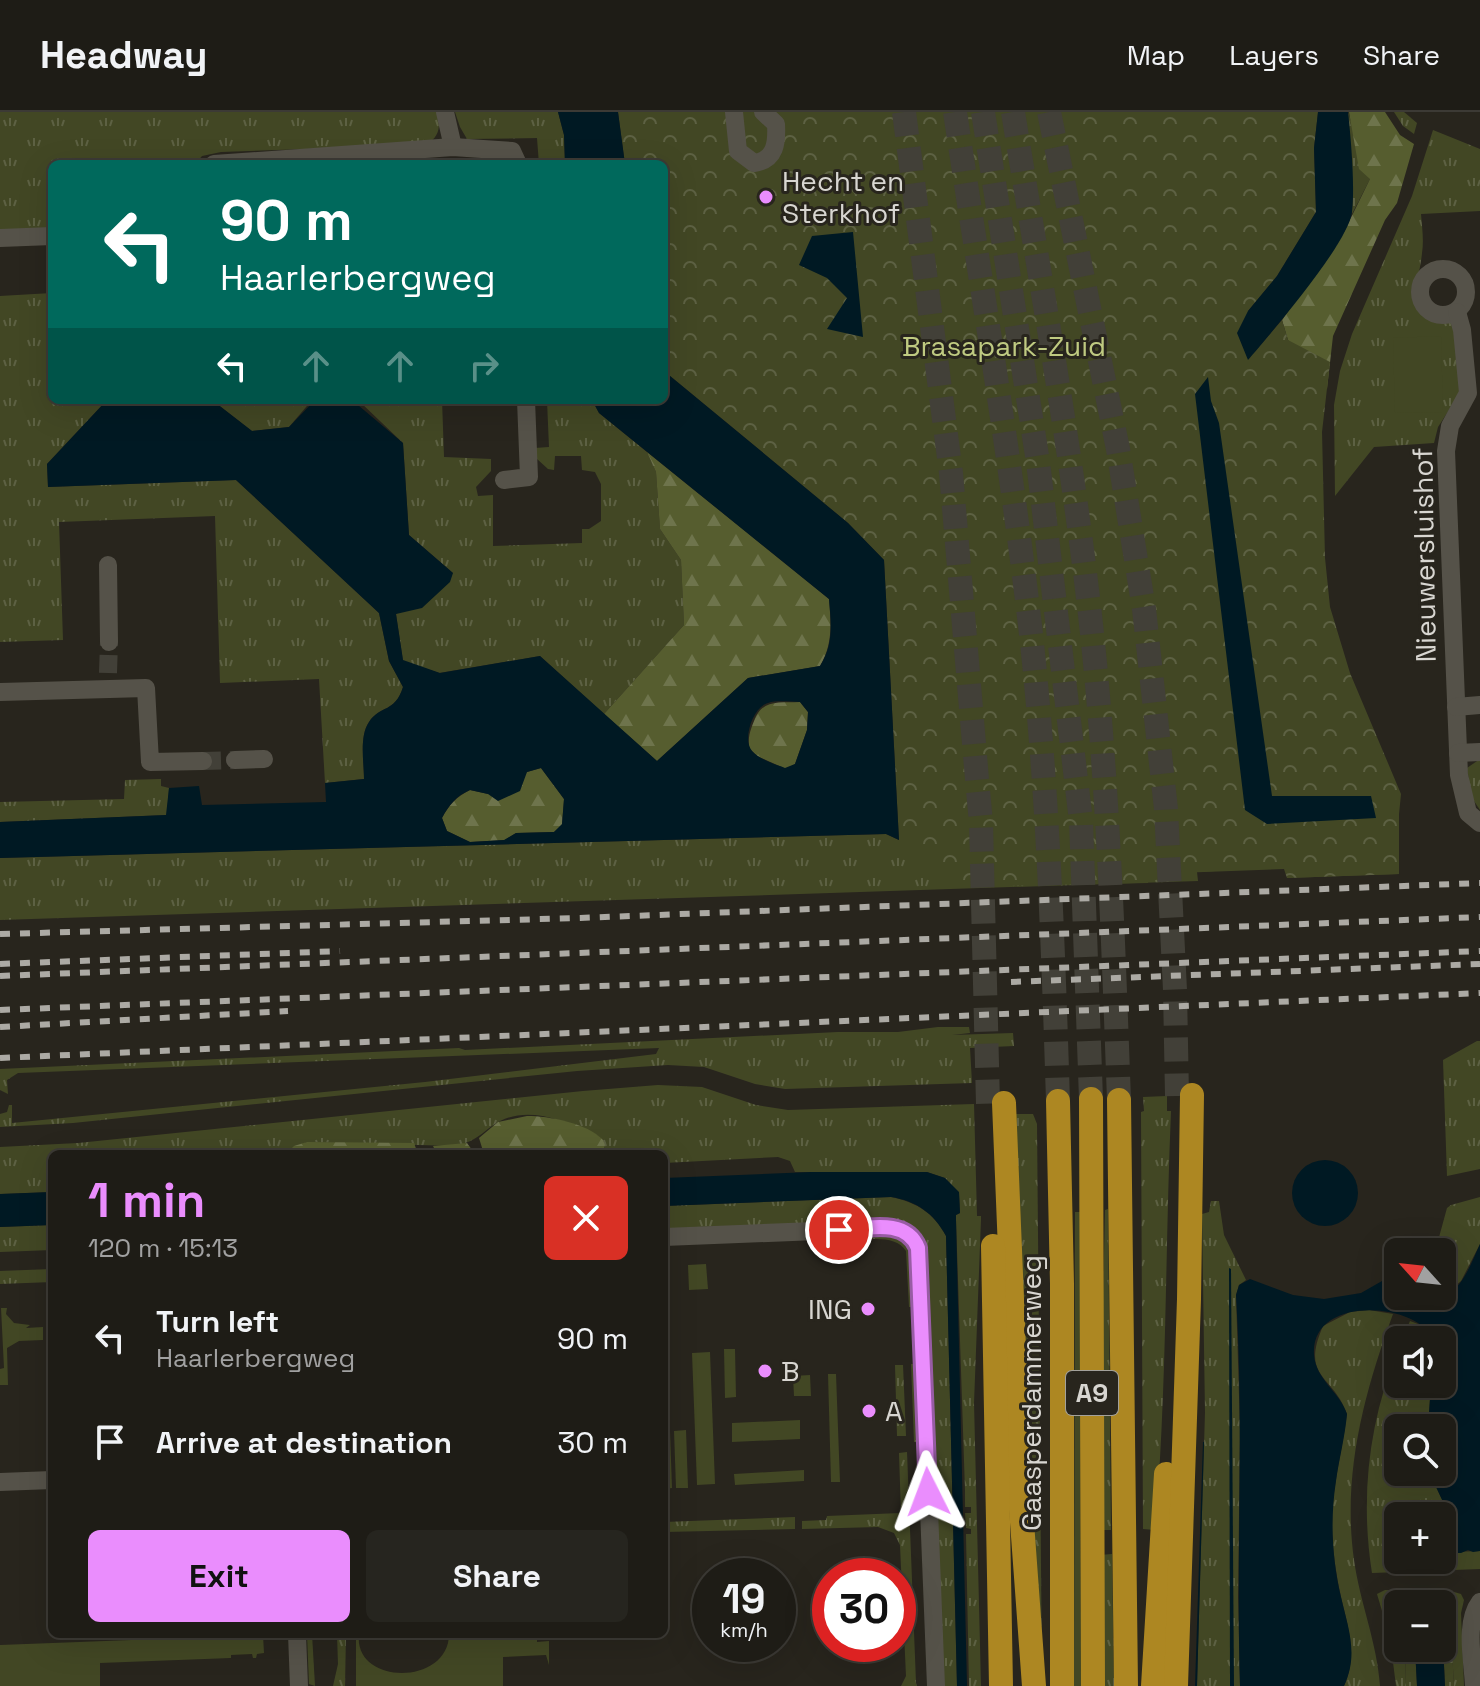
<!DOCTYPE html>
<meta charset="utf-8">
<style>
:root{--surface:#1e1c16;--page:#26251f;--text:#f1f3f6;--muted:#a1a1a1;--line:#3c3a35;--accent:#ea8dfd}
body{margin:0;font-family:"Space Grotesk",sans-serif;background:var(--page);color:var(--text);height:100vh;display:flex;flex-direction:column;font-size:30px;white-space:nowrap}
*{box-sizing:border-box;margin:0}
p{font-size:26px;color:var(--muted)}
.icon{flex:none;width:44px;height:44px;fill:none;stroke:currentColor;stroke-width:2;stroke-linecap:round;stroke-linejoin:round}
.map{position:relative;flex:1;overflow:hidden}
.panel{position:absolute;left:48px;top:1038px;width:620px;height:488px;display:flex;flex-direction:column;background:var(--surface);border-radius:12px;box-shadow:0 8px 32px #0002,0 0 0 2px var(--line)}
.panel>*{flex:none}
.hud{position:absolute;left:48px;top:48px;width:620px;height:244px;border-radius:12px;box-shadow:0 8px 32px #0002,0 0 0 2px var(--line);background:#00695c;color:#fff;overflow:hidden}
.needle{width:52px;rotate:297deg}
.tools{position:absolute;left:1384px;top:1126px;display:grid;gap:16px}
.tools a{display:grid;place-items:center;width:72px;height:72px;border-radius:12px;background:var(--surface);box-shadow:0 8px 32px #0002,0 0 0 2px var(--line);font-size:40px}
.speed{position:absolute;left:692px;top:1446px;display:flex;gap:16px;font-size:40px;font-weight:700;text-align:center}
.speed>*{display:grid;place-content:center;width:104px;height:104px;border-radius:50%;background:var(--surface);box-shadow:0 8px 32px #0002,0 0 0 2px var(--line);line-height:1}
.speed small{font-size:20px;font-weight:400}
.speed .limit{border:12px solid #d22;background:#fff;color:#111}
.pin{position:absolute;display:grid;place-items:center;width:68px;height:68px;color:#fff;margin:-34px;border:4px solid #fff;border-radius:50%;box-shadow:0 2px 8px #0007}
.me{position:absolute;width:88px;margin:-44px;rotate:357deg;stroke-linejoin:round;filter:drop-shadow(0 0 6px #0008)}
.turn{display:flex;align-items:center;gap:28px;height:168px;padding:0 40px;font-size:36px}
.turn .icon{width:104px;height:104px;stroke-width:2.5}
.turn b{display:block;font-size:56px;line-height:68px}
.lanes{display:flex;align-items:center;height:76px;padding:0 40px;background:#0003;justify-content:center;gap:40px;direction:ltr}
.lanes .off{opacity:.35}
.round{display:grid;place-items:center;flex:none;width:84px;height:84px;border-radius:12px;background:var(--page)}
.overview{display:flex;align-items:center;justify-content:space-between;height:136px;padding:0 40px}
h1{font-size:48px;font-weight:700;line-height:60px;color:var(--accent)}
.action{display:flex;gap:16px;margin-top:auto;padding:16px 40px}
.action a{flex:1;height:92px;border-radius:12px;background:var(--accent);color:#111;font-size:32px;font-weight:700;line-height:92px;text-align:center}
.action a+a{background:var(--page);color:var(--text)}
ul{padding:0;list-style:none}
li{display:flex;align-items:center;gap:24px;height:104px;padding:0 40px}
li div{flex:1}
li b{display:block;font-size:30px}
li em{font-style:normal}
header{display:flex;align-items:center;gap:48px;box-sizing:border-box;height:112px;padding:0 40px;background:var(--surface);border-bottom:2px solid var(--line)}
header strong{font-size:38px}
nav{display:flex;gap:44px;margin-inline-start:auto;font-size:28px}
.map>svg:first-child{display:block}
.grass{fill:url(#grass-tufts);fill-rule:evenodd}
.forest{fill:url(#forest-firs)}
.wetland{fill:url(#wetland-marsh)}
.park{fill:url(#park-crowns)}
.garden{fill:#424724}
.water{fill:#001923;fill-rule:evenodd}
.lines{fill:none;stroke-linecap:round;stroke-linejoin:round}
.minor-tunnel{stroke:#424038;stroke-width:18;stroke-dasharray:18 9;stroke-linecap:butt}
.motorway-tunnel{stroke:#424038;stroke-width:24;stroke-dasharray:24 12;stroke-linecap:butt}
.minor{stroke:#555249;stroke-width:18}
.motorway{stroke:#ad8722;stroke-width:24}
.rail{stroke:#acaaa4;stroke-width:6;stroke-dasharray:10 10;stroke-linecap:butt}
.route-casing{stroke:#985ca4;stroke-width:20}
.route{stroke:#ea8dfd;stroke-width:14}
.poi-dot{fill:#ea8dfd;stroke:#28251d;stroke-width:3}
.labels{text-anchor:middle;stroke-width:6;stroke-linejoin:round;paint-order:stroke}
.shield{fill:#28251d;stroke:#a3a19b;stroke-width:2}
.shield-label{font-size:26px;font-weight:bold;fill:#d8d6d1}
.poi-label{font-size:28px;fill:#d8d6d1;stroke:#28251d;text-anchor:start}
.park-label{font-size:28px;fill:#bfca81;stroke:#28251d}
.street-label{font-size:28px;fill:#d8d6d1;stroke:#28251d}
</style>
<header>
<strong>Headway</strong>
<nav><a>Map</a><a>Layers</a><a>Share</a></nav>
</header>
<div class="map">
<svg width="1480" height="1574" viewBox="0 0 1480 1574">
<defs>
<pattern id="grass-tufts" width="24" height="20" patternUnits="userSpaceOnUse" patternTransform="scale(2)"><rect width="24" height="20" fill="#424724"/><path d="M3 7l-1-3M5 7V3M7 7l1-3M15 17l-1-3M17 17v-4M19 17l1-3" fill="none" stroke="#5d6143"/></pattern>
<pattern id="forest-firs" width="22" height="20" patternUnits="userSpaceOnUse" patternTransform="scale(2)"><rect width="22" height="20" fill="#565d2f"/><path d="M5 1l3.5 6h-7zM16 11l3.5 6h-7z" fill="#6e744c"/></pattern>
<pattern id="wetland-marsh" width="20" height="14" patternUnits="userSpaceOnUse" patternTransform="scale(2)"><rect width="20" height="14" fill="#424724"/><path d="M1 5h8M5 5V1M11 12h8M15 12V8" fill="none" stroke="#5d6143"/></pattern>
<pattern id="park-crowns" width="20" height="18" patternUnits="userSpaceOnUse" patternTransform="scale(2)"><rect width="20" height="18" fill="#424724"/><path d="M2 6a3 3 0 1 1 6 0M12 15a3 3 0 1 1 6 0" fill="none" stroke="#5d6143"/></pattern>
</defs>
<rect width="100%" height="100%" fill="#28251d"/>
<g class="grass">
<path d="M0,0H438C440,16 440,24 426,33L221,40L202,44L195,52H52V117L0,118Z"/>
<path d="M455,0H558L564,23L565,52H539L537,26L467,27L460,15Z"/>
<path d="M1348,0L1370,67L1352,102Z"/>
<path d="M1394,0H1404L1417,11L1414,22L1403,14Z"/>
<path d="M1433,18L1480,37V99L1421,102C1422,115 1424,128 1422,141C1419,176 1399,200 1449,209L1458,221L1462,278L1438,315L1434,331L1374,335L1335,384L1334,293L1340,259L1352,222L1412,84Z"/>
<path d="M52,181V288H107L47,352L48,375L236,368L379,501L389,549L403,575C395,601 380,593 369,610C359,624 364,650 364,667L325,671L319,567L220,571L215,404L59,410L63,528L0,530V184Z"/>
<path d="M1248,199L1399,762L1287,766L1291,755L1197,760L1198,769L0,808V746L886,722L899,728Z"/>
<path d="M212,288H312L289,315L252,319Z"/>
<path d="M358,288H442L444,345L491,347V359L476,375L478,384L493,383V434L582,431V417H589L601,409V372L595,360L582,358L581,344H555L554,358L548,357L536,346L535,336L549,335L547,288H592L599,301L647,340L656,360L660,417L681,448L684,513L604,602L540,544L439,561L403,549L396,502L453,461L409,423L403,331Z"/>
<path d="M1480,647V698L1472,686L1467,656Z"/>
<path d="M161,667V674L169,676L167,703L0,710V690L124,687L125,668Z"/>
<path d="M938,915H969L970,921L952,923L1013,921L1014,934L970,936L972,971L785,977L755,972L704,955L668,953L577,959L73,1011L0,1015V1002L7,1000L9,993H12V1011L425,970L656,942L659,936L18,961L7,968L8,982L0,978V957L459,936L465,938L838,920H898Z"/>
<path d="M1477,929H1480V1057L1447,1064L1443,948Z"/>
<path d="M658,973L702,975L756,993L788,998L974,992L977,1104H981V1107L974,1291L981,1574H969L966,1422H971V1417L966,1416L965,1401H971V1395H965V1378L956,1108V1103L960,1101L959,1081L945,1066L927,1060H795L790,1049L778,1045L664,1051V1042H619L605,1039C605,1026 597,1022 586,1018C560,1007 527,995 500,1009C482,1019 480,1028 456,1034L307,1030L288,1039L255,1042H52V1080L0,1082V1035L78,1031L583,979Z"/>
<path d="M1167,984V999H1171C1165,1139 1167,1278 1155,1418L1143,1417L1141,1000L1144,999L1143,985Z"/>
<path d="M1013,1002H1033L1037,1012L1042,1566H1040Z"/>
<path d="M891,1085C916,1090 934,1101 946,1124L957,1574H944L916,1119L664,1118V1094Z"/>
<path d="M1480,1085V1132L1461,1169L1446,1182C1439,1186 1433,1186 1425,1184H1442V1140H1435L1447,1096L1451,1093Z"/>
<path d="M1211,1089H1219L1224,1123L1246,1168L1239,1173L1236,1183L1240,1318L1238,1485L1240,1574H1197L1205,1300L1202,1102L1209,1100Z"/>
<path d="M1108,1097L1111,1418H1098L1105,1098Z"/>
<path d="M1075,1100H1080L1081,1574H1074V1553Z"/>
<path d="M52,1113V1138L0,1140V1115Z"/>
<path d="M892,1123L909,1134L914,1195H909L906,1139C894,1120 861,1129 840,1130V1125Z"/>
<path d="M52,1157V1170L0,1172V1159Z"/>
<path d="M1369,1198L1393,1202C1364,1281 1342,1363 1354,1448C1360,1491 1377,1530 1380,1574H1344C1358,1543 1348,1515 1341,1485C1336,1463 1333,1440 1332,1418C1331,1378 1342,1341 1347,1302C1333,1262 1300,1267 1323,1214L1350,1200Z"/>
<path d="M1410,1209L1426,1215L1432,1228H1402Z"/>
<path d="M1398,1238V1272H1431L1428,1316H1398V1360H1429L1453,1411V1440L1480,1439V1457L1372,1461C1360,1385 1369,1309 1398,1238ZM1398,1404H1442V1448H1398Z"/>
<path d="M911,1252H916L919,1330H914Z"/>
<path d="M895,1253H903L906,1324H897Z"/>
<path d="M907,1340L916,1571L917,1574H901L906,1564L900,1433L894,1421L878,1415L802,1417V1409L826,1408L827,1404L901,1401L899,1341Z"/>
<path d="M795,1405V1417L664,1420V1410Z"/>
<path d="M1112,1442L1114,1574H1099L1100,1443Z"/>
<path d="M1385,1478H1447L1461,1482L1464,1488L1461,1501L1464,1574H1454L1451,1521L1442,1505V1492H1398V1536H1405L1406,1574H1396L1390,1526L1377,1482Z"/>
<path d="M307,1522H312L315,1574L309,1572Z"/>
<path d="M337,1522H346L345,1574H333L338,1552Z"/>
</g>
<g class="forest">
<path d="M1349,0H1385L1400,23L1414,32L1397,91L1385,108L1333,224L1327,277L1288,228L1282,208L1344,120L1370,67L1359,57Z"/>
<path d="M647,340L829,487C831,512 833,532 820,554L748,566L657,649L604,602L684,513L681,448L660,417L656,360Z"/>
<path d="M800,590L808,600L807,618L795,652L786,657L757,644L749,636C748,625 750,619 754,609C762,587 779,591 800,590Z"/>
<path d="M541,656L564,687L562,713L554,720L516,721L505,728L470,730L447,719L442,706C449,693 456,685 470,678L488,682L527,660Z"/>
<path d="M527,1004C549,1004 587,1011 603,1028L605,1033L603,1042H484L479,1026L498,1010Z"/>
<path d="M307,1030L414,1031L418,1042H286L294,1034Z"/>
<path d="M467,1031L475,1042H437L433,1034Z"/>
</g>
<g class="wetland">
<path d="M1442,1505L1451,1519L1454,1574H1445Z"/>
<path d="M1405,1536H1415L1417,1574H1406Z"/>
</g>
<path class="park" d="M618,0H1318L1314,36L1316,100L1277,164L1248,199V247L1282,208L1288,228L1330,250L1322,320L1325,446L1330,495L1350,561L1401,682L1399,702V762L1287,766L1284,757L1149,762L1148,771L964,775L899,728L884,448L848,411L664,259V52H625Z"/>
<g class="garden">
<path d="M1441,224L1443,300L1395,301L1393,226Z"/>
<path d="M706,1152L708,1177L689,1178L688,1153Z"/>
<path d="M1,1196H7L6,1202L14,1211L30,1213L26,1216L43,1215V1228L19,1229L7,1236L8,1273H0V1257L4,1256Z"/>
<path d="M724,1237H735L736,1285L725,1286Z"/>
<path d="M710,1240L715,1372L697,1373L692,1241Z"/>
<path d="M836,1262L840,1370H831L828,1262Z"/>
<path d="M810,1263L811,1284H794L793,1264Z"/>
<path d="M800,1308V1327L732,1330V1311Z"/>
<path d="M686,1318L688,1376H676L674,1319Z"/>
<path d="M664,1319H670L672,1376L664,1377Z"/>
<path d="M804,1358V1369L735,1373L734,1362Z"/>
<path d="M356,1522H359C353,1574 449,1574 449,1522H537V1530L549,1529V1553L546,1543L503,1545V1574H356Z"/>
<path d="M263,1523L264,1541L257,1542L256,1546H253L252,1542L231,1543V1546L100,1551V1574H0V1533Z"/>
</g>
<g class="water">
<path d="M558,0H618L625,52H565L564,23Z"/>
<path d="M1318,0H1348C1351,27 1355,74 1352,100C1348,132 1271,221 1248,248L1237,221L1248,199L1277,164L1316,100L1314,36Z"/>
<path d="M853,120L863,225L827,217L847,186L827,166L799,153L812,124Z"/>
<path d="M664,259L848,411L884,448L899,728L886,722L0,746V710L166,703L169,676L199,674L202,693L326,690L325,671L364,667C364,650 359,625 369,610C380,593 395,601 403,575L389,549L379,501L236,368L48,375L47,352L107,288H212L252,319L289,315L315,288H352L403,331L409,423L453,461L450,470L422,496L396,502L403,548L440,561L540,544L657,649L748,566L820,554C834,532 831,511 829,487L599,301L592,288H664ZM800,590L808,600L807,618L795,652L785,656C775,652 760,648 752,639C742,627 753,595 768,591C777,588 791,590 800,590ZM541,656L564,687L562,712L554,720L516,721L504,728L470,730L447,719L442,706C449,693 456,684 470,678L488,682L498,689L520,679L527,660Z"/>
<path d="M1208,265L1211,289L1219,311L1272,684H1371L1376,706L1267,712L1245,698L1195,282Z"/>
<circle cx="1325" cy="1081" r="33"/>
<path d="M811,1060H927L945,1066L959,1080L960,1101L956,1103V1108L967,1574H957L946,1124C934,1101 916,1089 891,1085L664,1094V1066Z"/>
<path d="M52,1080V1113L0,1115V1082Z"/>
<path d="M1480,1132V1439L1473,1440L1468,1438L1461,1441H1454L1453,1411L1429,1360H1442V1316H1428L1431,1272H1442V1228H1433C1419,1190 1310,1182 1314,1243C1316,1268 1340,1280 1347,1302C1345,1325 1339,1347 1336,1369C1330,1407 1332,1447 1341,1485C1348,1516 1359,1542 1344,1574H1240C1236,1444 1244,1314 1236,1183L1239,1173L1250,1167L1293,1183L1324,1187L1361,1181L1382,1169L1398,1174V1184C1410,1184 1425,1187 1437,1186C1461,1183 1471,1151 1480,1132Z"/>
<path d="M1229,1156L1231,1157L1234,1574H1230Z"/>
<path d="M1203,1330H1204L1197,1574H1195Z"/>
<path d="M1442,1516L1445,1574H1417L1415,1536H1442Z"/>
</g>
<g class="lines">
<g class="minor-tunnel">
<path d="M108,561L109,530"/>
<path d="M203,649L235,648"/>
</g>
<g class="motorway-tunnel">
<path d="M904,0L951,361L977,667L981,711L988,992"/>
<path d="M955,0C981,174 1011,348 1031,522C1048,678 1053,833 1058,989"/>
<path d="M983,0L1038,350L1081,709L1091,987"/>
<path d="M1013,0C1040,168 1071,335 1090,503C1108,664 1113,826 1119,988"/>
<path d="M1049,0L1118,337L1144,497L1166,697L1175,878L1177,984"/>
</g>
<g class="minor">
<path d="M445,0L453,35"/>
<path d="M734,0L738,39L754,51C776,48 777,30 776,12L763,0"/>
<path d="M214,52L453,35L512,39L518,52"/>
<path d="M0,126L52,124"/>
<circle cx="1443" cy="180" r="23"/>
<path d="M1457,200L1462,218L1468,281L1450,314L1446,339L1459,663L1468,701L1480,711"/>
<path d="M504,368L529,365L526,288"/>
<path d="M108,453L109,530"/>
<path d="M0,580L146,576L150,650L203,649"/>
<path d="M1456,595L1480,593"/>
<path d="M1458,641L1480,640"/>
<path d="M235,648L264,647"/>
<path d="M664,1125L892,1116C909,1119 918,1129 919,1146L936,1574"/>
<path d="M0,1370L52,1368"/>
<path d="M297,1522L299,1574"/>
<path d="M1474,1574C1473,1549 1464,1511 1480,1490"/>
</g>
<g class="motorway">
<path d="M1091,987L1093,1574"/>
<path d="M1119,988L1126,1574"/>
<path d="M1058,989L1062,1172V1574"/>
<path d="M1004,991L1020,1383L1034,1574"/>
<path d="M993,1134L1001,1574"/>
<path d="M1153,1574L1166,1362"/>
<path d="M1176,1574L1189,1187L1192,983"/>
</g>
<g class="rail">
<path d="M0,822L580,806L1480,771"/>
<path d="M0,852L340,839"/>
<path d="M0,864L1480,805"/>
<path d="M1011,870L1480,852"/>
<path d="M0,898L1480,839"/>
<path d="M0,915L288,899"/>
<path d="M0,946L1480,881"/>
</g>
</g>
<g class="lines">
<defs>
<path id="route" d="M839,1118C865,1117 906,1105 918,1136L928,1380"/>
</defs>
<use href="#route" class="route-casing"/>
<use href="#route" class="route"/>
</g>
<g class="poi-dot">
<circle cx="766" cy="85" r="8"/>
<circle cx="868" cy="1197" r="8"/>
<circle cx="765" cy="1259" r="8"/>
<circle cx="869" cy="1299" r="8"/>
</g>
<g class="labels">
<rect class="shield" x="1066" y="1259" width="52" height="44" rx="6"/>
<g class="shield-label">
<text x="1092" y="1290">A9</text>
</g>
<g class="poi-label">
<text x="782" y="79">Hecht en<tspan x="782" dy="32">Sterkhof</tspan></text>
<text x="852" y="1207" text-anchor="end">ING</text>
<text x="781" y="1269">B</text>
<text x="885" y="1309">A</text>
</g>
<g class="park-label">
<text x="1004" y="244">Brasapark-Zuid</text>
</g>
<g class="street-label">
<text transform="translate(1424 443) rotate(-91)" y="10">Nieuwersluishof</text>
<text transform="translate(1031 1281) rotate(-90)" y="10">Gaasperdammerweg</text>
</g>
</g>
</svg>
<div class="tools">
<a><svg class="needle" viewBox="-14 -14 28 28"><path d="M0-13l5 13h-10z" fill="#e53935"/><path d="M0 13l5-13h-10z" fill="#a1a1a1"/></svg></a>
<a><svg class="icon" aria-label="sound" viewBox="0 0 24 24"><path d="M4 9h4l5-4v14l-5-4H4zM17 9q2 3 0 6"/></svg></a>
<a><svg class="icon" aria-label="search" viewBox="0 0 24 24"><circle cx="10" cy="10" r="6"/><path d="M15 15l6 6"/></svg></a>
<a>+</a>
<a>−</a>
</div>
<div class="speed"><div>19<small>km/h</small></div><div class="limit">30</div></div>
<div class="pin" style="left:839px;top:1118px;background:#d93025"><svg class="icon" aria-label="arrive" viewBox="0 0 24 24"><path d="M6 21V4h12l-3 4 3 4H6"/></svg></div>
<svg class="me" style="left:928px;top:1380px" viewBox="-20 -20 40 40"><path d="M0-17L14 15 0 8-14 15z" fill="#ea8dfd" stroke="#fff" stroke-width="4"/></svg>
<div class="hud">
<div class="turn"><svg class="icon" aria-label="left" viewBox="0 0 24 24"><path d="M17 20v-9H6M10 6l-5 5 5 5"/></svg><div><b>90 m</b>Haarlerbergweg</div></div>
<div class="lanes"><svg class="icon" aria-label="left" viewBox="0 0 24 24"><path d="M17 20v-9H6M10 6l-5 5 5 5"/></svg><svg class="icon off" aria-label="ahead" viewBox="0 0 24 24"><path d="M12 20V5M6 11l6-6 6 6"/></svg><svg class="icon off" aria-label="ahead" viewBox="0 0 24 24"><path d="M12 20V5M6 11l6-6 6 6"/></svg><svg class="icon off" aria-label="right" viewBox="0 0 24 24"><path d="M7 20v-9h11M14 6l5 5-5 5"/></svg></div>
</div>
<section class="panel">
<div class="overview"><div><h1>1 min</h1><p>120 m · 15:13</p></div><a class="round" style="background:#d93025;color:#fff"><svg class="icon" aria-label="close" viewBox="0 0 24 24"><path d="M6 6l12 12M18 6L6 18"/></svg></a></div>
<ul>
<li><svg class="icon" aria-label="left" viewBox="0 0 24 24"><path d="M17 20v-9H6M10 6l-5 5 5 5"/></svg><div><b>Turn left</b><p>Haarlerbergweg</p></div><em>90 m</em></li>
<li><svg class="icon" aria-label="arrive" viewBox="0 0 24 24"><path d="M6 21V4h12l-3 4 3 4H6"/></svg><div><b>Arrive at destination</b></div><em>30 m</em></li>
</ul>
<div class="action"><a>Exit</a><a>Share</a></div>
</section>
</div>
